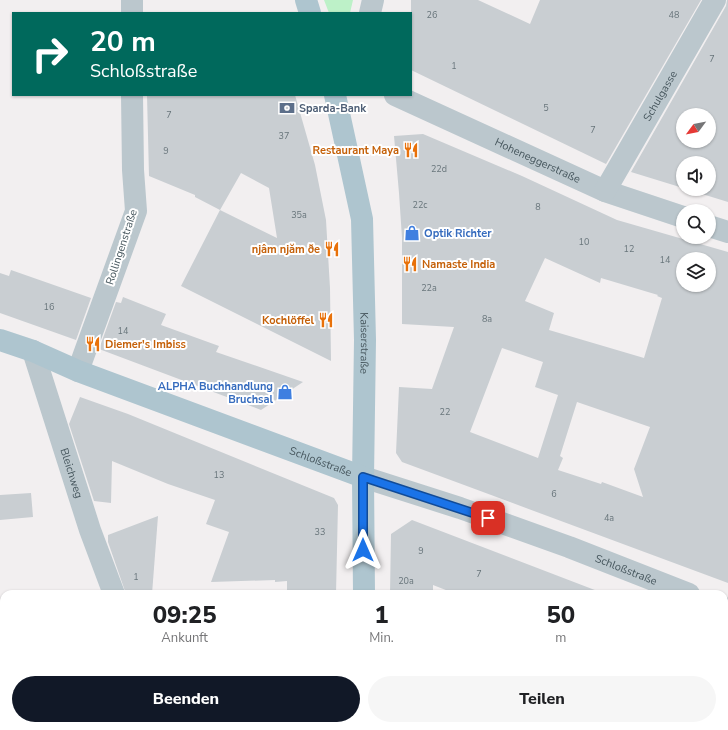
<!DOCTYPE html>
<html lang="de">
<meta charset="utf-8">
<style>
:root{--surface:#fff;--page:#f6f6f6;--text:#202124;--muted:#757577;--accent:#111827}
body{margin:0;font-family:"Nunito Sans",sans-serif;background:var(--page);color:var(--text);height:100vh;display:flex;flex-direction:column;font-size:15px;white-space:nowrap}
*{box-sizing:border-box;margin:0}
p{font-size:13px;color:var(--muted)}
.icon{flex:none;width:22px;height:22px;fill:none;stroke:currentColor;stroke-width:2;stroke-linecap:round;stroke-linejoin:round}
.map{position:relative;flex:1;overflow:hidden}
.drawer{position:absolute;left:0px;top:590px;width:728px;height:140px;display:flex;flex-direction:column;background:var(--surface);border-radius:12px 12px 0 0;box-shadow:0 1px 3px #0004}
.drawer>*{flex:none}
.top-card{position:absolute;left:12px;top:12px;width:400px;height:84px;border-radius:0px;box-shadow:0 1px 3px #0004;background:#00695c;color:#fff;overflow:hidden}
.needle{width:26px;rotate:238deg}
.controls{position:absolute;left:676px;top:108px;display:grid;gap:8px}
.controls a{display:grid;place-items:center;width:40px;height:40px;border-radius:50%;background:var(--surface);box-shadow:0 1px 3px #0004;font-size:20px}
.pin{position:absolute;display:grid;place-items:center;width:34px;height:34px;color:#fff;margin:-17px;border-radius:8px;box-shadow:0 2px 6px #0006}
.me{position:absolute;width:44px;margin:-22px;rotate:0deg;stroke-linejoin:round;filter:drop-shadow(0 0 3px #0008)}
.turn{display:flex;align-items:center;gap:14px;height:84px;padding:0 12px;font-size:18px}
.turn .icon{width:52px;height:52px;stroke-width:2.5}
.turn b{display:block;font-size:28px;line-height:34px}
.eta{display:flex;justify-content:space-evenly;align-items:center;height:68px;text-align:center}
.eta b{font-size:24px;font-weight:800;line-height:28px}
.action{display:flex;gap:8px;margin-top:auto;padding:8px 12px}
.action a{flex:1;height:46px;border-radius:24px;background:var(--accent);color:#fff;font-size:16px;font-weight:800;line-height:46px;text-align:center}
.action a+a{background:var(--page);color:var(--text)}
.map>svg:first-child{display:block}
.green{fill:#bdf1c8}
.building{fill:#c9ced2;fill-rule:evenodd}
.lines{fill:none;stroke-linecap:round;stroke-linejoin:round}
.minor{stroke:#bbc7cd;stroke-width:22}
.major{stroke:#aec5cf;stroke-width:22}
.route-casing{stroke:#114b97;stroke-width:10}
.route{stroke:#1a73e8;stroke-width:7}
.labels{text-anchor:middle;stroke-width:4;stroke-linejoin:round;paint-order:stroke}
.number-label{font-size:9px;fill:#68757b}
.street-label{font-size:11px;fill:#47575e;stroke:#fff}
.service-label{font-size:11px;font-weight:bold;fill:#4e5e75;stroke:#fff;text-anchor:start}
.food-label{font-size:11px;font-weight:bold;fill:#c56008;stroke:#fff;text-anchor:end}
.shop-label{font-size:11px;font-weight:bold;fill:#366cbe;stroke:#fff;text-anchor:start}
</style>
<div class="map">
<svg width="728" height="730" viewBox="0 0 728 730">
<rect width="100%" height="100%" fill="#f2eff0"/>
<path class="green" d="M324,0H353L350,13H329Z"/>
<g class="building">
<path d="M411,0H478L530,24L540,0H701L606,164L411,70Z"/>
<path d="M727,0H728V202L686,189H709V163H683V188L631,172L726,6ZM683,115H709V141H683Z"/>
<path d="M147,95H295L315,165L326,220L330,288L331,361L181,286L220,210L195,197V195L149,176ZM241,173L269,188L277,238L220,210Z"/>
<path d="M423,134L522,176L617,220L728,252V583L402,462L396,453L399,387L432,389L454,327L402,324V238L399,193L394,136ZM545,258L600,283L601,278L658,295L657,296L662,298L644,358L549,330L554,313L525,301ZM683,259H709V285H683ZM502,348L543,362L535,387L558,395L538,458L470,432ZM577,402L650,427L634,469L643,497L602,482L601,484L558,470L563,458L560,456Z"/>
<path d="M11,270L91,298L76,340L0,313V273L9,276Z"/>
<path d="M123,297L166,314L161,325L219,346L216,352L303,382L261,410L99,349L116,302L121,303Z"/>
<path d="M80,397L128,414L334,498L338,505L336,594H287V581L275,582V580L211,582L229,532L206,524L215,500L168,484L112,461L111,503L94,501L69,424Z"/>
<path d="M31,493L33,517L0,520V495Z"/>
<path d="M158,516L152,594H126L108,542V535Z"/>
<path d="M412,520L600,592V594H456L433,585V594H390L391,534Z"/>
</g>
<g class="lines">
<g class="minor">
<path d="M132,0V13"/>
<path d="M370,13L373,0"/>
<path id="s1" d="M395,95L605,191L683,217"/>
<path id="s2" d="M605,191L715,0"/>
<path d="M709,226L728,232"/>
<path id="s3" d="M33,351L90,530L114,594"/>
<path d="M78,371L136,211L133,170L132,95"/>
<path id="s4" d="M363,477L460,508L569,547L689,594"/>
<path d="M724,608L728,609"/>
<path d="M164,726L166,730"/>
</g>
<g class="major">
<path d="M306,0L310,13"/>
<path id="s5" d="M335,95L362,219L365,340L363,477L364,594"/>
<path id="s6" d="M0,340L33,351L78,371L363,477"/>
<path d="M364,730V726"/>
</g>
</g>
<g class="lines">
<defs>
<path id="route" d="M363,550V477L488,518"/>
</defs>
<use href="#route" class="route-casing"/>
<use href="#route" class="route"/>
</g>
<defs>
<symbol id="bank-bare" viewBox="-9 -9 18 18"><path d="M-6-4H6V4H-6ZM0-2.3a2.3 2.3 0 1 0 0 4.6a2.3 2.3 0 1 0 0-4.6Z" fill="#5c6f8a" stroke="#fff" stroke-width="2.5" paint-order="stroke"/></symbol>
<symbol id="restaurant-bare" viewBox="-9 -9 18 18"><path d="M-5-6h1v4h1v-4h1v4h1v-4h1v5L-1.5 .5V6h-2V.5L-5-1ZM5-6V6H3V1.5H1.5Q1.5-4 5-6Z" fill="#e8710a" stroke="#fff" stroke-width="2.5" paint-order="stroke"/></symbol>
<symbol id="shop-bare" viewBox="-9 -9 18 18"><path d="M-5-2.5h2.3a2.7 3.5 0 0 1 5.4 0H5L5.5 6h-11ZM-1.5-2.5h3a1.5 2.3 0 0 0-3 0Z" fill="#3f7fe0" stroke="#fff" stroke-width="2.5" paint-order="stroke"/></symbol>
</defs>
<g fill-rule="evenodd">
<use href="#bank-bare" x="276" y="97" width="22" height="22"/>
<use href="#restaurant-bare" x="400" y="139" width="22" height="22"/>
<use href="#shop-bare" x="401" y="222" width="22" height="22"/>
<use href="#restaurant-bare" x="321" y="238" width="22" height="22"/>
<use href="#restaurant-bare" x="399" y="253" width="22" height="22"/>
<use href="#restaurant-bare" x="315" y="309" width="22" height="22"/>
<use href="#restaurant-bare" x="82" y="333" width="22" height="22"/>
<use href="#shop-bare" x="274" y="381" width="22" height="22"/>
</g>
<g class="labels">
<g class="number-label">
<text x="432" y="18">26</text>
<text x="674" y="18">48</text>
<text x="712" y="62">7</text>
<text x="454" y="69">1</text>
<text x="546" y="111">5</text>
<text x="169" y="118">7</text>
<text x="593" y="133">7</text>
<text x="284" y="139">37</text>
<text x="166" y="154">9</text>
<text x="439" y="172">22d</text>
<text x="420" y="208">22c</text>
<text x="538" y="210">8</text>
<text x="299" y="218">35a</text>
<text x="584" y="245">10</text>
<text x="629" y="252">12</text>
<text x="665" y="263">14</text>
<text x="429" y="291">22a</text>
<text x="49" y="310">16</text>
<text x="487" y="322">8a</text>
<text x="123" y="334">14</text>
<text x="445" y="415">22</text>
<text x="219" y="478">13</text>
<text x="554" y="497">6</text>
<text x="609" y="521">4a</text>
<text x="320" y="535">33</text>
<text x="421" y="554">9</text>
<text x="479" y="577">7</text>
<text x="136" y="580">1</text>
<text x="406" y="584">20a</text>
</g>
<g class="street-label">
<text dy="4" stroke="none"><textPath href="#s2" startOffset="110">Schulgasse</textPath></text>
<text dy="4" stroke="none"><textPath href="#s1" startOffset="157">Hoheneggerstraße</textPath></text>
<text transform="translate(121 247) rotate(-72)" y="4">Rollingenstraße</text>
<text dy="4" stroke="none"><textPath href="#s5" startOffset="251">Kaiserstraße</textPath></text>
<text dy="4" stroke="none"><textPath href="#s6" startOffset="343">Schloßstraße</textPath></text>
<text dy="4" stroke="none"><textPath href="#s3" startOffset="128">Bleichweg</textPath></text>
<text dy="4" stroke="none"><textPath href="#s4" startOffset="279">Schloßstraße</textPath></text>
</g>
<g class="service-label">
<text x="299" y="112">Sparda-Bank</text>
</g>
<g class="food-label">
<text x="399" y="154">Restaurant Maya</text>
<text x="320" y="253">njâm njăm ðe</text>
<text x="422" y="268" text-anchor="start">Namaste India</text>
<text x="314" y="324">Kochlöffel</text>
<text x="105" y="348" text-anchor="start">Diemer's Imbiss</text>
</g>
<g class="shop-label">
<text x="424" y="237">Optik Richter</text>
<text x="273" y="390" text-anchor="end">ALPHA Buchhandlung<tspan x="273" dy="13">Bruchsal</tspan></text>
</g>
</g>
</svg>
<div class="controls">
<a><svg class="needle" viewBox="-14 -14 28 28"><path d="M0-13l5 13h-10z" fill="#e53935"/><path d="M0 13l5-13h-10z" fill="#757577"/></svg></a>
<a><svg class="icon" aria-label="sound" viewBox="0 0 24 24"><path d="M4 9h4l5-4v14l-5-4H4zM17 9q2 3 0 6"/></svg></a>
<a><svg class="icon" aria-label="search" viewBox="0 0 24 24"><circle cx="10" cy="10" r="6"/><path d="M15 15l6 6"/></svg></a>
<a><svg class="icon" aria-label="layers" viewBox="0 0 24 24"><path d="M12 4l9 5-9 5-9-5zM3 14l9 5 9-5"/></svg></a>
</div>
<div class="pin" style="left:488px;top:518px;background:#d93025"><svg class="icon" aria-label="arrive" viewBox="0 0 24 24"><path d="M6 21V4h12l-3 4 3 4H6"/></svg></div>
<svg class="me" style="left:363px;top:550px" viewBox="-20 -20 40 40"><path d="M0-17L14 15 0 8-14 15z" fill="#1a73e8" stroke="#fff" stroke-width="4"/></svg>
<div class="top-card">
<div class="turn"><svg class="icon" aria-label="right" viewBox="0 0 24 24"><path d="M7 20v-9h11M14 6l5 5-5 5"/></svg><div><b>20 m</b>Schloßstraße</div></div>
</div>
<section class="drawer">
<div class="eta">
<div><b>09:25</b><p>Ankunft</p></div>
<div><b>1</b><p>Min.</p></div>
<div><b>50</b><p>m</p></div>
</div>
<div class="action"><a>Beenden</a><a>Teilen</a></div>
</section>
</div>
